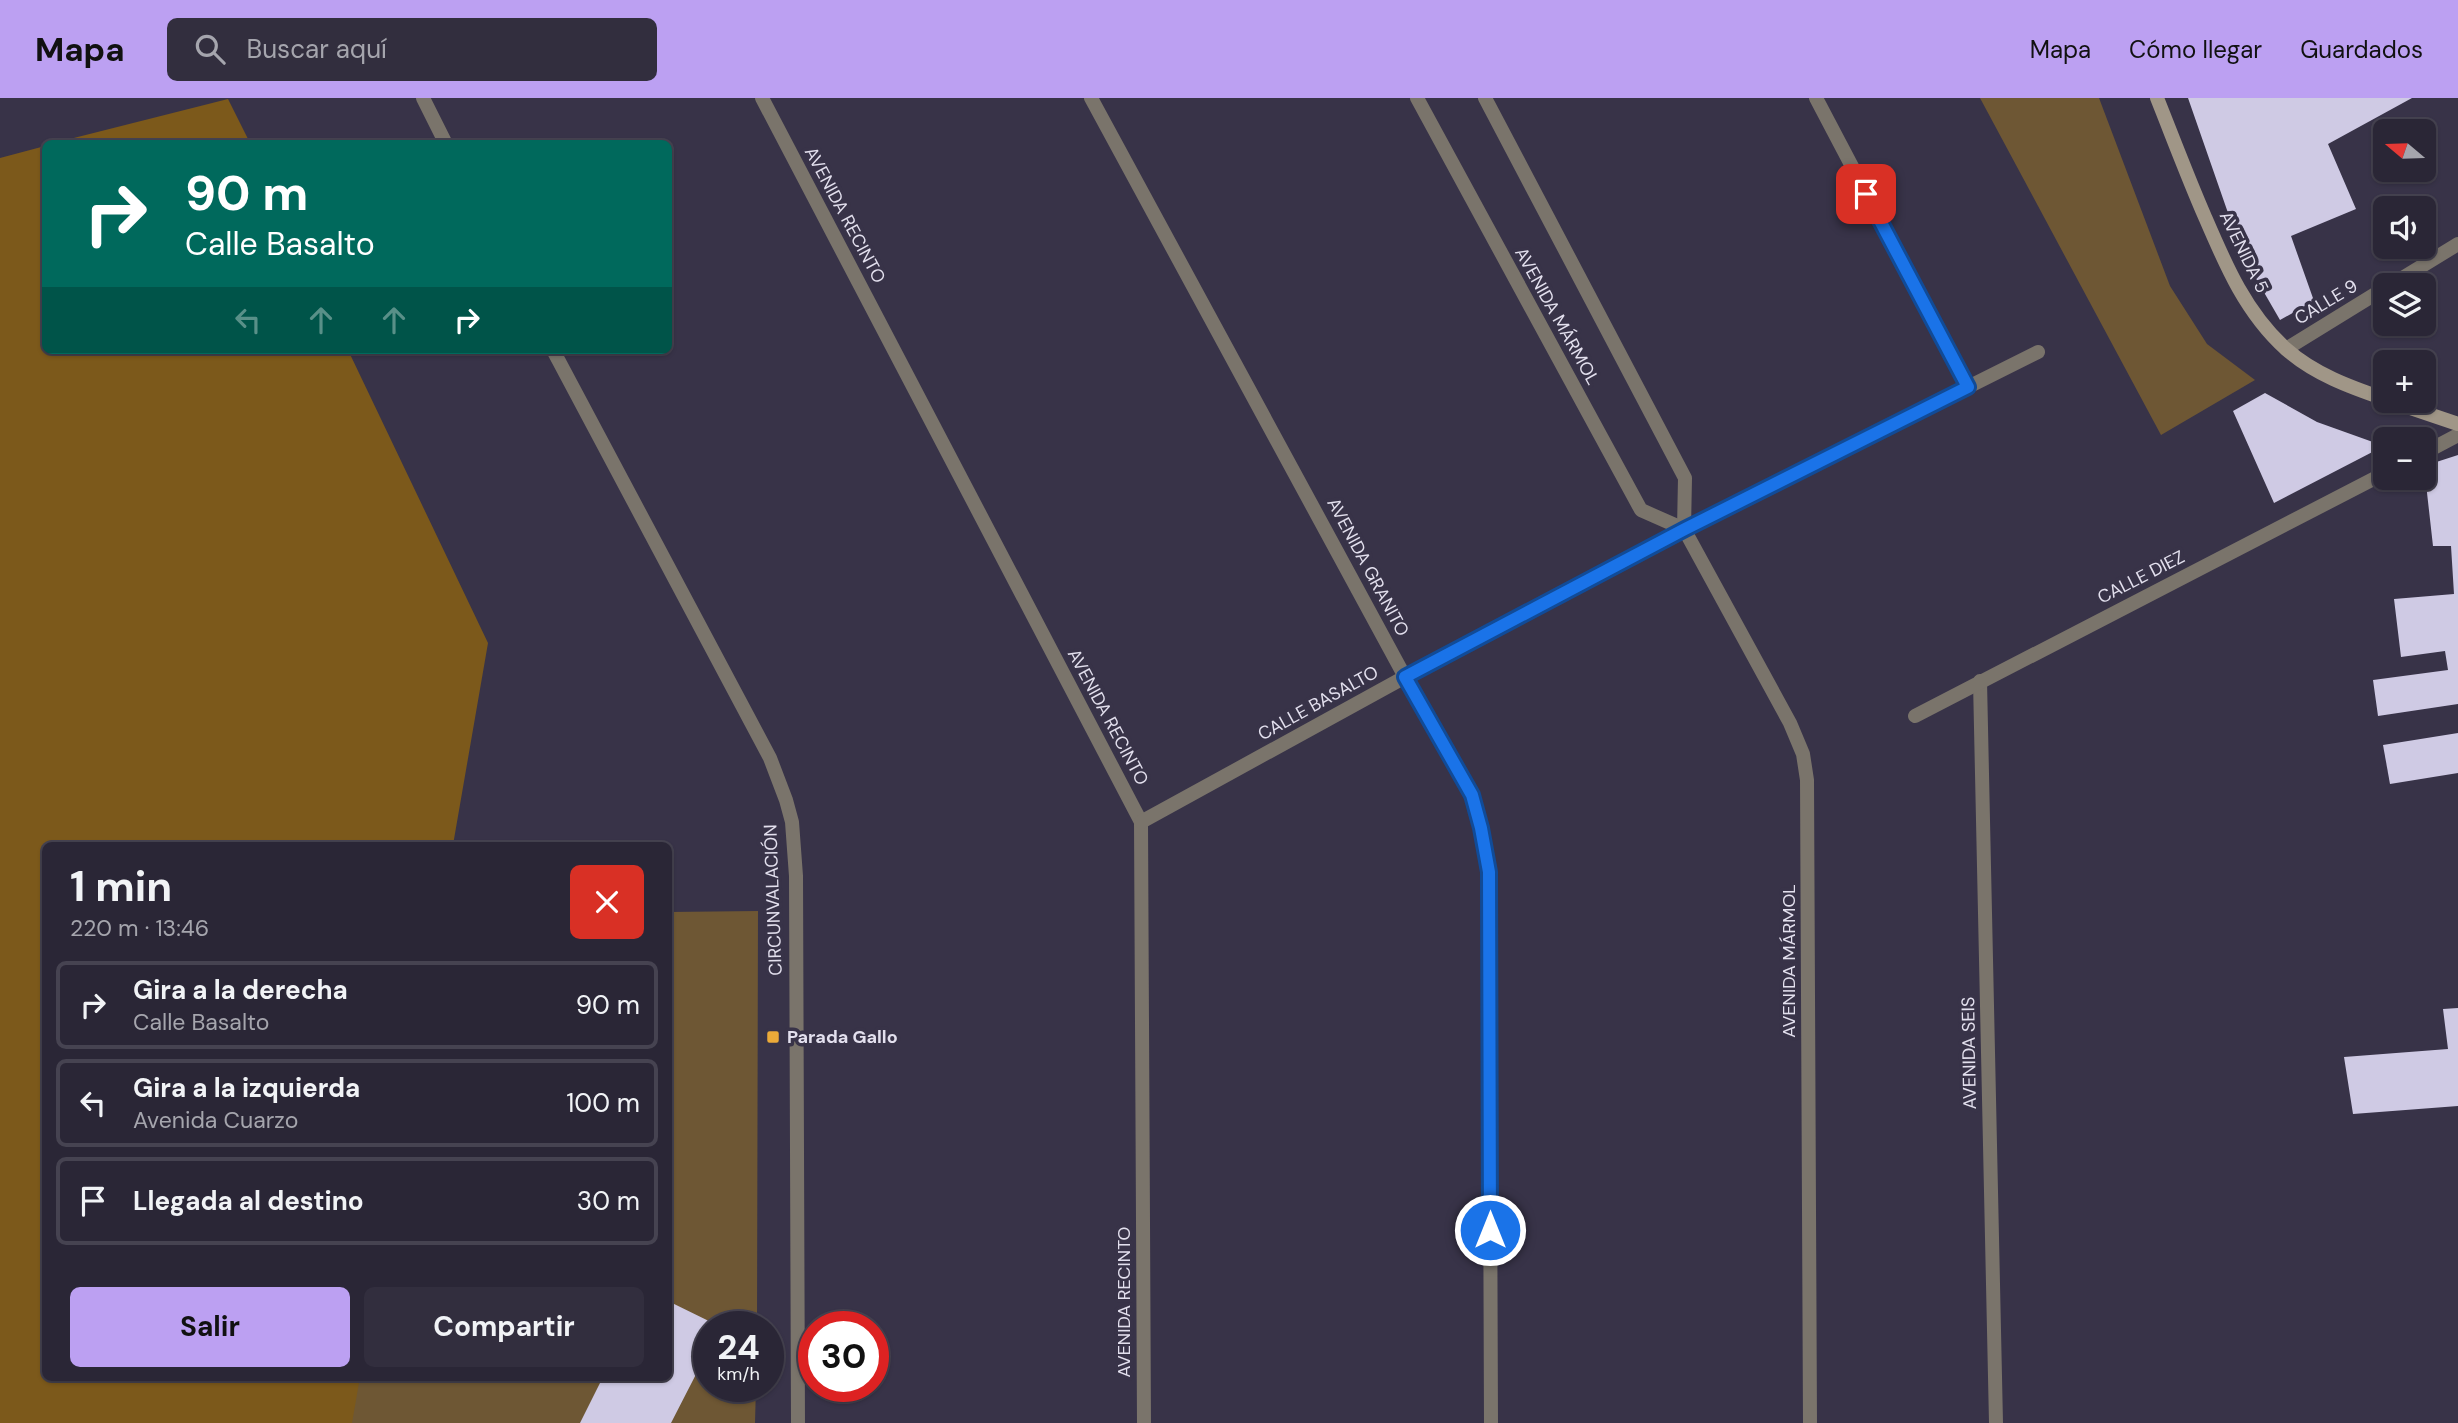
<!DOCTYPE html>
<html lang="es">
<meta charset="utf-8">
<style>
:root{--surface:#2a2636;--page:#322e3e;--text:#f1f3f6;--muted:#a5a5ad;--line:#464351;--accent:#bca0f2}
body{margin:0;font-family:"DM Sans",sans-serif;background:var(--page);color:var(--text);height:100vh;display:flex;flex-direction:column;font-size:26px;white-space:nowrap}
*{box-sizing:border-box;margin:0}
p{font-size:23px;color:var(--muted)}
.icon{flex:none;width:38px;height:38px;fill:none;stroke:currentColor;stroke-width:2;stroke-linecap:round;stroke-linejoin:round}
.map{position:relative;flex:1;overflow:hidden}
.panel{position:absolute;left:42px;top:744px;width:630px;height:539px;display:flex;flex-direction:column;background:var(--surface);border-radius:10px;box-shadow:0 2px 5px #0004,0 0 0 2px var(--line)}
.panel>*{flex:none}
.banner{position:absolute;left:42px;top:42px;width:630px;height:214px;border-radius:10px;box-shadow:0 2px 5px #0004,0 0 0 2px var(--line);background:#00695c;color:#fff;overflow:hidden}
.needle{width:46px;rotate:289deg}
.buttons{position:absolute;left:2373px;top:21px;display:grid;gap:14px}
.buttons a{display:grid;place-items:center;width:63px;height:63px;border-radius:10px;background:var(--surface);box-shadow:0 2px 5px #0004,0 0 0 2px var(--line);font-size:35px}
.speed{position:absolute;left:693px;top:1213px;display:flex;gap:14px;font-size:35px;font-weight:700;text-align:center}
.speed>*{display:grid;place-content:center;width:91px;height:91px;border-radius:50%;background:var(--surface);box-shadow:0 2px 5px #0004,0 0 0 2px var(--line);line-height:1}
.speed small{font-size:18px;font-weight:400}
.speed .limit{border:10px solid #d22;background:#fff;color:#111}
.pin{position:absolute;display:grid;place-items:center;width:60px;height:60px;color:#fff;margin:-30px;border-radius:14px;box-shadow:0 4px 10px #0006}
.me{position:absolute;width:77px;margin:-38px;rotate:0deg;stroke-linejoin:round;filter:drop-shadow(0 0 5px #0008)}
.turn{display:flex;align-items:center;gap:24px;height:147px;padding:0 28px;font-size:32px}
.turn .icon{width:91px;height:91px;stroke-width:2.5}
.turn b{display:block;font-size:49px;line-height:60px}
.lanes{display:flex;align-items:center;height:66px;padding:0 28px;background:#0003;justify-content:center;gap:35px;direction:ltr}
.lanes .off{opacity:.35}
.round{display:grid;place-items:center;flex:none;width:74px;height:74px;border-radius:10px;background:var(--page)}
.summary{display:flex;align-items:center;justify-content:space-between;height:119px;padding:0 28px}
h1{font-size:42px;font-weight:700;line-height:52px}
.button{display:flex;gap:14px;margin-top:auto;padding:14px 28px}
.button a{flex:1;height:80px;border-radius:10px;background:var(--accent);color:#111;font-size:28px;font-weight:700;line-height:80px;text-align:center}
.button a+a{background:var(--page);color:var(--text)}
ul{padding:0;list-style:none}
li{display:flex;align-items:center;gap:21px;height:88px;margin:0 14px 10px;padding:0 14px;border:4px solid var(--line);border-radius:10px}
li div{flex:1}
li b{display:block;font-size:26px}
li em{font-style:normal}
header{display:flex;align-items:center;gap:42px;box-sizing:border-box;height:98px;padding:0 35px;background:var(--accent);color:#111}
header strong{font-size:33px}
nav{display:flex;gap:38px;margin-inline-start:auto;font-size:24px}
.search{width:490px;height:63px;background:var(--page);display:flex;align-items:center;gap:18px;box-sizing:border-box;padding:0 24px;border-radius:10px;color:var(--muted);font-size:26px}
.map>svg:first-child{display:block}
.green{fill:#6e5734}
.forest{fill:#7c591b}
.building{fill:#cfcae4}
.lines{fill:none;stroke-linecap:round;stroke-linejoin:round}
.minor{stroke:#7a746b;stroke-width:14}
.secondary{stroke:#a09687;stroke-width:14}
.route-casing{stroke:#114b97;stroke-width:18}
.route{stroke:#1a73e8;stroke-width:12}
.poi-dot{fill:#ebaa39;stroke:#383348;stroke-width:2.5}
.labels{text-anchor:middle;stroke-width:7;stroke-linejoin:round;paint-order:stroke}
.street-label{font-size:18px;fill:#e3e0ee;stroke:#383348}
.poi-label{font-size:18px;font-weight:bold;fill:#e3e0ee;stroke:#383348;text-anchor:start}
</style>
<header>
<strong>Mapa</strong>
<div class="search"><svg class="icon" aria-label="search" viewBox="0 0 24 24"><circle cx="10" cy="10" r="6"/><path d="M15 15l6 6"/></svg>Buscar aquí</div>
<nav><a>Mapa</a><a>Cómo llegar</a><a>Guardados</a></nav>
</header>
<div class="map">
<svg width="2458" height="1325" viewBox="0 0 2458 1325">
<rect width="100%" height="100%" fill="#383348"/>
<g class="green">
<path d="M1980,0H2099L2170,188L2207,246L2255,282L2161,337Z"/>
<path d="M0,765L46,1279H668L669,814L758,813L757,1228H709V1288H756L755,1325H0Z"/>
</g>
<g class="forest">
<path d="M228,1L250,45H54Z"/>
<path d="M45,48L46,252H348L488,545L453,747H46V1279H360L352,1325H0V60Z"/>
</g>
<g class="building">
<path d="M2188,0H2412L2328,46L2356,111L2291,138L2314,203L2280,222L2243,158Z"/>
<path d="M2265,295L2317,324L2384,348L2274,405L2233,313Z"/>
<path d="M2458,357V606L2378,618L2373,582L2448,572L2445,553L2401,559L2394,501L2454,496L2451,448H2433L2424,368Z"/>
<path d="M2458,635V675L2390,686L2383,647Z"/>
<path d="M2458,910V1008L2353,1016L2344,959L2448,951L2443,911Z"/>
<path d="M668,1203L719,1228H709V1251L671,1325H580L603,1279H668Z"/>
</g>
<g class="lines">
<g class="minor">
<path d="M423,0L446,46"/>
<path d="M762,0L1141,724L1144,1325"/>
<path d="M1091,0L1405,579L1472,697L1481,730L1489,774L1491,1325"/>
<path d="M1417,0L1641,412L1684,431"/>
<path d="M1485,0L1685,380L1684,431L1790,625L1803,656L1807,682L1810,1325"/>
<path d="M1816,0L1968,289"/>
<path d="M2391,187L2458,146"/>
<path d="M2286,251L2385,190"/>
<path d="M553,252L770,660L786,702L792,724L796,778L798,1325"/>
<path d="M2424,355L2458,337"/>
<path d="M1980,583L1996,1325"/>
<path d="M1915,618L2385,375"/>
<path d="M1141,724L1405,579L1684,431L2038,254"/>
</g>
<g class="secondary">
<path d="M2157,0C2173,40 2188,80 2205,119C2226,168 2246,215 2286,251C2314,276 2350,289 2385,301"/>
<path d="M2390,303L2458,326"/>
</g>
</g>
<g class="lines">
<defs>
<path id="route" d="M1490,1132L1489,774L1481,730L1472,697L1405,579L1685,431L1968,289L1866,96"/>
</defs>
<use href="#route" class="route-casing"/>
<use href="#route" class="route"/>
</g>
<rect class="poi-dot" x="766" y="932" width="14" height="14" rx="3.5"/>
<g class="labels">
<g class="street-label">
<text transform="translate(845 117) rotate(62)" y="6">AVENIDA RECINTO</text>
<text transform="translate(2244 154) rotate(64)" y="6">AVENIDA 5</text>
<text transform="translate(2326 204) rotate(-31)" y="6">CALLE 9</text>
<text transform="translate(1557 218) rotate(61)" y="6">AVENIDA MÁRMOL</text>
<text transform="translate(1368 469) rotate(62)" y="6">AVENIDA GRANITO</text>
<text transform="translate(2141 479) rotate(-27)" y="6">CALLE DIEZ</text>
<text transform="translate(1318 605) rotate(-29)" y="6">CALLE BASALTO</text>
<text transform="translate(1108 619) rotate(62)" y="6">AVENIDA RECINTO</text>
<text transform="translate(773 802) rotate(-92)" y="6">CIRCUNVALACIÓN</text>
<text transform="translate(1789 863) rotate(-90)" y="6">AVENIDA MÁRMOL</text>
<text transform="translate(1969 955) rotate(-91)" y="6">AVENIDA SEIS</text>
<text transform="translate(1124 1204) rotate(-90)" y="6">AVENIDA RECINTO</text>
</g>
<g class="poi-label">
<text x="787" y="945">Parada Gallo</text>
</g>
</g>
</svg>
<div class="buttons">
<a><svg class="needle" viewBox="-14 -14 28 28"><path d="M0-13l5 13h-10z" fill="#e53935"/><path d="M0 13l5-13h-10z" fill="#a5a5ad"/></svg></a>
<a><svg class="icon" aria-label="sound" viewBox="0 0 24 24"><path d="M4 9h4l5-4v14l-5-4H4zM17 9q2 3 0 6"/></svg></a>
<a><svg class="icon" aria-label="layers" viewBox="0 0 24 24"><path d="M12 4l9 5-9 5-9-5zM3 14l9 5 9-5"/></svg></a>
<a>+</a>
<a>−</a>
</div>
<div class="speed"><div>24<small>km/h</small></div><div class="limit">30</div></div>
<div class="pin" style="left:1866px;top:96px;background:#d93025"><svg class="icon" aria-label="arrive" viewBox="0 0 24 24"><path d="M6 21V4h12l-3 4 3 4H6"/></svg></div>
<svg class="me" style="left:1490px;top:1132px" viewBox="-20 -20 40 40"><circle r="17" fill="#1a73e8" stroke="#fff" stroke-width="3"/><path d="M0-11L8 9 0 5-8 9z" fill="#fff"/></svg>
<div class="banner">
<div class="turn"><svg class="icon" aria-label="right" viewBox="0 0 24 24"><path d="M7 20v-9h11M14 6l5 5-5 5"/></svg><div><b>90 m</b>Calle Basalto</div></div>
<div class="lanes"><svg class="icon off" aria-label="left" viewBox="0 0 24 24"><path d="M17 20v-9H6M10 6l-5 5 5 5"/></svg><svg class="icon off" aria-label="ahead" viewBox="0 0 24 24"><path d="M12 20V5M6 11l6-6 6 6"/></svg><svg class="icon off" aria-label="ahead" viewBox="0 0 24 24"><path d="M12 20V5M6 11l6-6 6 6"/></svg><svg class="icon" aria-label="right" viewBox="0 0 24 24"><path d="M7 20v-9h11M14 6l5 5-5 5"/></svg></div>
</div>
<section class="panel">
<div class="summary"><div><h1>1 min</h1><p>220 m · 13:46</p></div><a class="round" style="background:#d93025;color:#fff"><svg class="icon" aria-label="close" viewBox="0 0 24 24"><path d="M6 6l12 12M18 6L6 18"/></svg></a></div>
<ul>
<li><svg class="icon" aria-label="right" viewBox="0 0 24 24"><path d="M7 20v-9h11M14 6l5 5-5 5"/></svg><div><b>Gira a la derecha</b><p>Calle Basalto</p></div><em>90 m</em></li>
<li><svg class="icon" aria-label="left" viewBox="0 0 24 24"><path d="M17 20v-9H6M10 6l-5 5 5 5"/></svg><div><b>Gira a la izquierda</b><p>Avenida Cuarzo</p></div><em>100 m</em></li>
<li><svg class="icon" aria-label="arrive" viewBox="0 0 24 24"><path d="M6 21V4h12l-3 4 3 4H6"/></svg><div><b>Llegada al destino</b></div><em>30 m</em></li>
</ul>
<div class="button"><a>Salir</a><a>Compartir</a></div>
</section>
</div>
